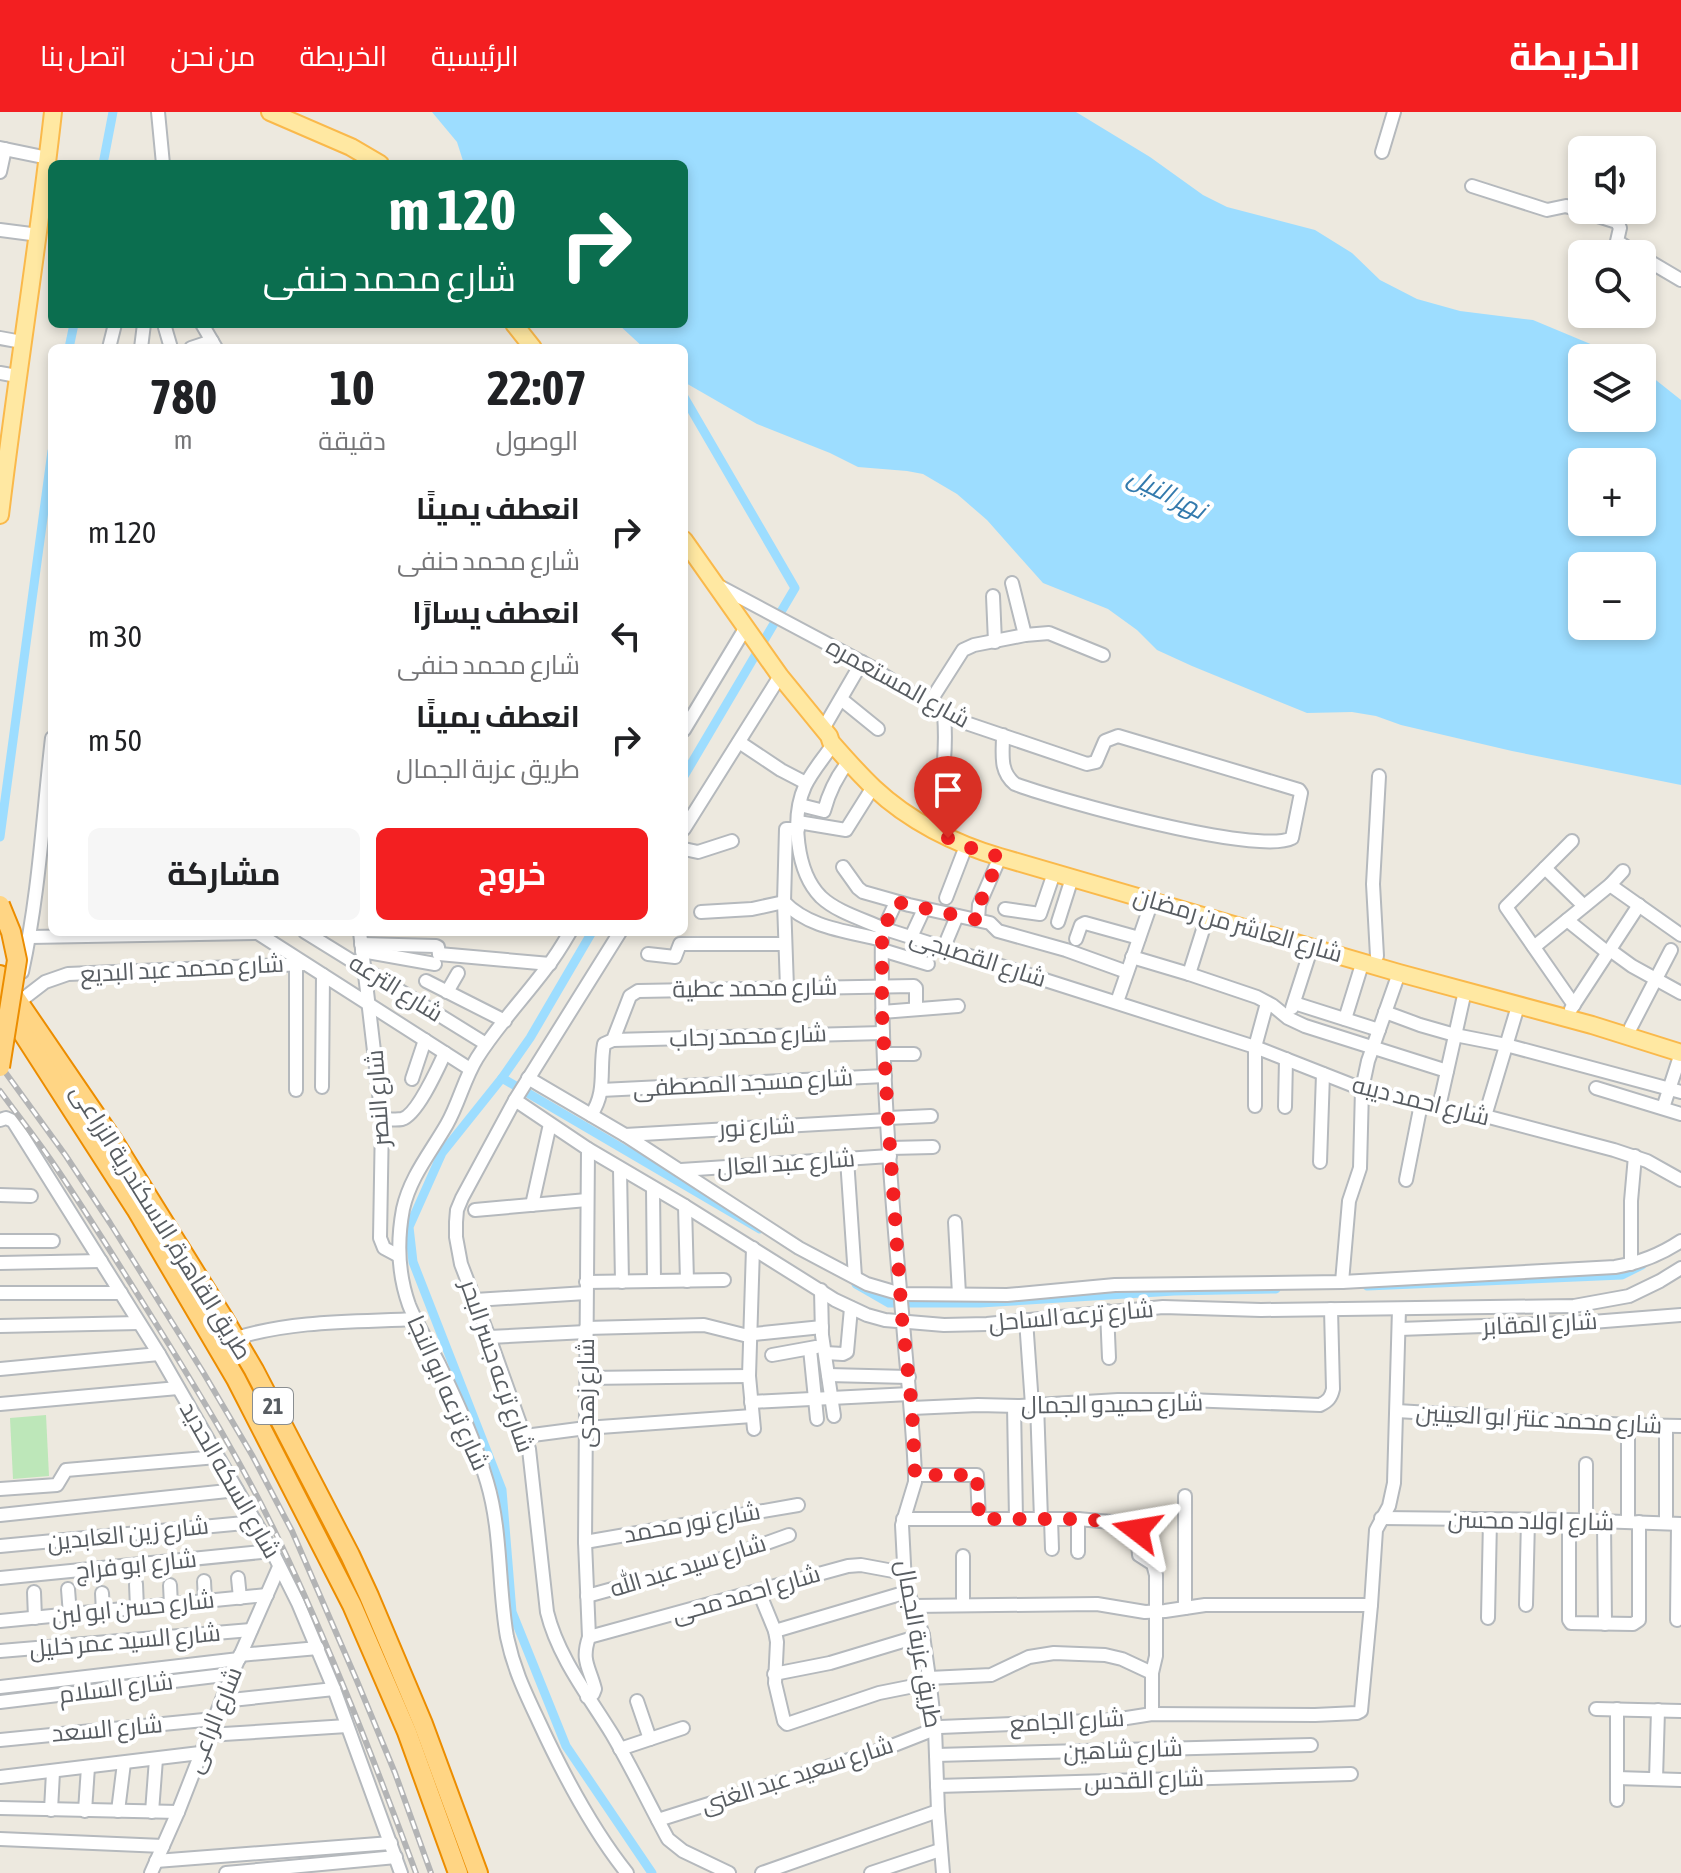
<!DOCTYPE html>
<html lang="ar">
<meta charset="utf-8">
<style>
:root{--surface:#fff;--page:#f6f6f6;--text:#202124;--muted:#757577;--accent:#f31f21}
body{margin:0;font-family:"Asap Condensed",Cairo,sans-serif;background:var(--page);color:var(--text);direction:rtl;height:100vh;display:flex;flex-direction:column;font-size:30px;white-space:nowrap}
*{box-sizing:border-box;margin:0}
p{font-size:26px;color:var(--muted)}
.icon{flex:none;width:44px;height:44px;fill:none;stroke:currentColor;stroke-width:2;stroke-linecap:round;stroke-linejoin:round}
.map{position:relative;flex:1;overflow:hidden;direction:ltr}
.sheet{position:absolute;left:48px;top:232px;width:640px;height:592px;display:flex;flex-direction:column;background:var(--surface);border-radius:12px;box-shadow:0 4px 12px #0003;direction:rtl}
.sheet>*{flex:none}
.banner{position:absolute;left:48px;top:48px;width:640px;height:168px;border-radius:12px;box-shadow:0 4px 12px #0003;direction:rtl;background:#0b6e4f;color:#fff;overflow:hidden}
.buttons{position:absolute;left:1568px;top:24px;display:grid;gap:16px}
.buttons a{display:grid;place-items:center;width:88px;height:88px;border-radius:12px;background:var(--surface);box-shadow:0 4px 12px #0003;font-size:40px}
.pin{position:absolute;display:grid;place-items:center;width:68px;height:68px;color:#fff;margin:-82px -34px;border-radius:50% 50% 50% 0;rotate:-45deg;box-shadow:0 0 8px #0007}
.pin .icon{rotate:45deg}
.me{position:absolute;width:88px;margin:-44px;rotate:284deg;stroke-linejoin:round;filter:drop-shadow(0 0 6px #0008)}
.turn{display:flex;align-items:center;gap:28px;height:168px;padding:0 40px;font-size:36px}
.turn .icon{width:104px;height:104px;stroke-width:2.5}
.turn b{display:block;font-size:56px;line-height:68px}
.eta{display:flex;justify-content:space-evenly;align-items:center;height:136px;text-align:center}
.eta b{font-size:48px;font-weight:700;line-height:56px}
.primary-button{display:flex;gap:16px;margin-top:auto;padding:16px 40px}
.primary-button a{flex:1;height:92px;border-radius:12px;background:var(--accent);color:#fff;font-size:32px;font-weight:700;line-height:92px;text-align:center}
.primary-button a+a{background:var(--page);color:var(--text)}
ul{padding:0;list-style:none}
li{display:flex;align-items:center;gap:24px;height:104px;padding:0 40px}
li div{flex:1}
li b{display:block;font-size:30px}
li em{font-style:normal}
header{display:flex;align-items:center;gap:48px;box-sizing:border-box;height:112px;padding:0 40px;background:var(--accent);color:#fff}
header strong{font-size:38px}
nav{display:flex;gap:44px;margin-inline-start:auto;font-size:28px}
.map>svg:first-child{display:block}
.green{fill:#bde7b9}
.water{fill:#9dddff;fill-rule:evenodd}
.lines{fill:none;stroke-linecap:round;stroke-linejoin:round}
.canal{stroke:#9dddff;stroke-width:9}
.minor-casing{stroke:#b5b9bd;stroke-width:16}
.major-casing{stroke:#fab94b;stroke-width:20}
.highway-casing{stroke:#ec8d00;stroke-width:22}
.minor{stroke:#fff;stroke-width:12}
.major{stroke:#ffe8a2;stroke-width:16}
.highway{stroke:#ffd584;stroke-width:18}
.rail-casing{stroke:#b3b4b5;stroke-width:6}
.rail{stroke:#fff;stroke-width:3;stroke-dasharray:9;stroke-linecap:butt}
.highway-bridge-casing{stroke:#ec8d00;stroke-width:22;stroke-linecap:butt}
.highway-bridge{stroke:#ffd584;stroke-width:18}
.route{stroke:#f31f21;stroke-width:14;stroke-dasharray:0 25.2}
.labels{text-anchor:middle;stroke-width:8;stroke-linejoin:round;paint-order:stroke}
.shield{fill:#fff;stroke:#8a8e91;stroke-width:2}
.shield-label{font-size:22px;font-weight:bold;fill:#585d62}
.street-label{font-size:24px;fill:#585d62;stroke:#fff}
.water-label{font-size:26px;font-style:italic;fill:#337aad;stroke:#fff}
</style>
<header>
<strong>الخريطة</strong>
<nav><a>الرئيسية</a><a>الخريطة</a><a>من نحن</a><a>اتصل بنا</a></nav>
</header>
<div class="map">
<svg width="1681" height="1761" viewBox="0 0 1681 1761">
<rect width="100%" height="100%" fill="#ede9df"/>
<path class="green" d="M46,1303L49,1364L13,1367L10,1306Z"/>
<path class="water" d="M432,0H1076L1150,45L1203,83L1227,95L1315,118L1352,141L1380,168L1417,187L1460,199L1533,208L1624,246H1582V306H1642V257L1681,288V673L1512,639L1401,613L1376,604L1352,600L1307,601L1192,554L1157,538L1137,518L1108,497L1043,471L987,408L957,382L923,362L907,359L858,355L830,341L757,312L684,270V236H644L618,212H684V52H464L457,30ZM1582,350H1642V410H1582ZM1582,454H1642V514H1582Z"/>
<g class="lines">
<g class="canal">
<path d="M103,52L113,0"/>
<path d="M69,236L74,212"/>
<path d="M684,285L795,476L684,664"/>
<path d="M0,725L52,339"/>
<path d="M592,820L530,926L502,966L442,1041L409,1115L413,1150L502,1378L512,1500L566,1634L652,1761"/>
<path d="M502,966L760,1117"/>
<path d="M856,1172L889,1191H980L1174,1179L1276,1177"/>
<path d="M1367,1174L1622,1163L1642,1153"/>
</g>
<defs>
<g id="minor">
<path d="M158,0L163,52"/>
<path d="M0,36L48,46"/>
<path d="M1382,40L1394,0"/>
<path d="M0,60L5,37"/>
<path d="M1472,74L1547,98L1566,94L1617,110L1620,116L1617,129L1637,142"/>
<path d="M0,118L39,123"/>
<path d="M1642,145L1681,168"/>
<path d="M164,212L171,236"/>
<path d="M202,212L216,236"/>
<path d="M0,226L22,230"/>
<path d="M109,236L115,212"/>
<path d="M141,236L144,212"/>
<path d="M191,236L212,229"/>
<path d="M0,261L17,264"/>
<path d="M1012,471L1025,523"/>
<path d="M717,473L871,555L944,602L966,611L1087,652L1096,650L1105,629L1118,624L1299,678L1301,681L1292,726C1258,744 1058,688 1015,672C999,659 1003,642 1003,623"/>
<path d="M993,484L995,530"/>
<path d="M841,587L878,617"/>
<path d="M928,593L963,538L974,533L1025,523L1049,521L1103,543"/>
<path d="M823,617L862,550"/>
<path d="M684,618L746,515"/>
<path d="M739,630L781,658L806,671"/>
<path d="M833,632C824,646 812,659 805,674C791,705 796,760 821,785C837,800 862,807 882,816L1255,935L1362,977L1397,987L1485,1004L1614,1038L1647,1049L1681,1068"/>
<path d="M800,693L824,699C829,680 836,665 849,649"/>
<path d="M934,709C943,673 947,639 944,602"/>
<path d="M798,710L846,718L873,675"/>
<path d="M684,717L780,564"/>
<path d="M1572,729L1506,795L1574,893"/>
<path d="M684,737L698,740L732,729"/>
<path d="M843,755L858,776L863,780L909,793L990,811L998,819L1066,838L1127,860"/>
<path d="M1545,756L1584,794"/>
<path d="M1610,773L1681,823"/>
<path d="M946,786L966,734"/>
<path d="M1005,797L1040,802L1054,761"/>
<path d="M701,800L752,797L784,790C809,816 847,819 882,828"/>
<path d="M978,808L979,793L1000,745"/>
<path d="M1567,808L1608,841"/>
<path d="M1058,810L1072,766"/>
<path d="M882,816C880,947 891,1081 903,1211C907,1262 913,1312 915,1363V1370L902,1413L905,1471L923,1523L929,1566L935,1616L938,1699L943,1761"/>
<path d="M884,816L896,790"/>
<path d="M256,820L470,957"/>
<path d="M305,820L486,932"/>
<path d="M360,820L382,1007L380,1126L384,1136L399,1144"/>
<path d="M570,820C563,832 556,844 547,855C524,886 497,914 477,946C464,967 459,991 447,1012C431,1040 410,1065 403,1097C397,1129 398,1162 409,1193C417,1213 429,1232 439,1252C457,1290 475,1329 487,1370C502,1420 498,1474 507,1525C514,1558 525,1580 539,1610C563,1662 591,1716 627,1761"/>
<path d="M620,820L515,988L462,1086L457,1098L456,1110V1125L461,1152L489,1225L529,1337L547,1500C558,1545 588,1583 612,1622C632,1656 649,1692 668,1727L683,1739L729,1761"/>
<path d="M30,825L258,821"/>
<path d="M911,825L924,797"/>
<path d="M1076,827L1081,813L1085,811L1139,826"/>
<path d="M361,832L436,834L438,835L439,842"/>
<path d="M944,835L957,804"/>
<path d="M1534,835L1610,773L1623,759"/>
<path d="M882,838L928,852"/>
<path d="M1610,838L1632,854L1681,881"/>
<path d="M362,839L435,852"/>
<path d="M439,842L550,852"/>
<path d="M648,842L675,845L680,832H785"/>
<path d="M1377,844L1373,772L1379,664"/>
<path d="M1132,845L1189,862L1257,885L1272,893L1288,906L1305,914L1447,959"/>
<path d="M296,852V978"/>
<path d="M22,860C39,783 43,704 52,626"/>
<path d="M1189,862L1207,805"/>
<path d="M426,869L505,909"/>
<path d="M787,876L784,790L786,717H798"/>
<path d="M447,880L458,861"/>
<path d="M19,890L45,870L68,862L305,852"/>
<path d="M1117,890L1152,789"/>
<path d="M1294,891L1379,918"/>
<path d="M1292,896L1312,834"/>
<path d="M1571,897L1639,793"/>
<path d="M882,900L958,894"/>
<path d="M1385,900L1420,913L1455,923L1506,933L1681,980"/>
<path d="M1345,907L1363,849"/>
<path d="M1631,915L1671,838"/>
<path d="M613,928L883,921"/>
<path d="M884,942H914"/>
<path d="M528,966L625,1023L799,1136L867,1172L901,1182L1007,1183L1115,1173L1342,1170L1615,1155C1640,1151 1660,1143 1681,1129"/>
<path d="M412,967L425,928"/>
<path d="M322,975L323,863"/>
<path d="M1596,976L1681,1002"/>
<path d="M601,978L885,964"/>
<path d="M515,988L588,1037L685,1094L835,1188L867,1203L885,1208L944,1213L987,1212L1163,1195L1261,1198L1574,1194L1629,1184L1660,1169L1681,1156"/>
<path d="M1255,994V935L1267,891"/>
<path d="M1285,995L1286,947"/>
<path d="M1439,995L1465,879"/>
<path d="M1663,996L1681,941"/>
<path d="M591,1003C607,979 599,958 604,932L613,928L630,884L638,879L914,874L916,876V897"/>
<path d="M1485,1004L1518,894"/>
<path d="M888,1006L931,1004"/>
<path d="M382,1007C388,1007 396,1008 402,1007C417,1003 438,956 445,941"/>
<path d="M0,1008L6,1006L13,1009L159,1242L272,1439L298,1491L334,1577L401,1761"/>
<path d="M625,1023L888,1008"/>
<path d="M890,1036L933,1035"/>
<path d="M847,1047L855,1165"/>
<path d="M1320,1050L1323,962"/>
<path d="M620,1057L622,1170"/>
<path d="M681,1058L890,1044"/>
<path d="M1406,1068L1421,992"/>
<path d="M653,1076L654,1169"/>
<path d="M0,1083L31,1084"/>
<path d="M532,1093L550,1012"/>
<path d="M685,1094L687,1169"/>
<path d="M475,1098L587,1088"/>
<path d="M955,1110L959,1182"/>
<path d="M0,1129H53"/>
<path d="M753,1136L749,1264L754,1317"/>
<path d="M0,1151L101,1149"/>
<path d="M1631,1152V1089L1635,1044"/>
<path d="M586,1170L724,1168"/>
<path d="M1342,1170L1349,1089L1360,1056L1362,977L1368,949L1399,861"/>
<path d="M821,1178L822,1223L834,1304"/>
<path d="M0,1181H121"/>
<path d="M475,1188L586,1181"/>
<path d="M1107,1199L1109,1246"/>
<path d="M1026,1208L1032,1293"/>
<path d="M0,1214L139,1211"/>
<path d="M586,1216L704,1213L744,1223L822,1215"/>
<path d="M1399,1217L1592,1210L1681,1203"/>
<path d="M489,1225L586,1220"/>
<path d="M236,1226C294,1208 356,1210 416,1207"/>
<path d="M810,1237L817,1307"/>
<path d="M825,1241L843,1242L847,1240L851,1196"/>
<path d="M772,1243L816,1235"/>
<path d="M0,1257L159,1242"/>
<path d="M828,1263L909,1265"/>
<path d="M586,1266L749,1264"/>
<path d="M751,1290L910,1282"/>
<path d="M0,1292L178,1276"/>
<path d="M1037,1292L1041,1407"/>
<path d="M1014,1294L1016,1407"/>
<path d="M912,1296L978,1293L1020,1294L1118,1288H1187L1320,1293C1328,1289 1331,1286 1333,1277L1331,1197"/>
<path d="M1397,1299L1628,1313L1681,1314"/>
<path d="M1628,1313V1410"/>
<path d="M1666,1314V1411"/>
<path d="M525,1324L586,1316L752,1304"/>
<path d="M915,1363H977L979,1407"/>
<path d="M0,1377L57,1373L66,1358L217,1345"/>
<path d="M1185,1384V1496"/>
<path d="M0,1403L237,1378"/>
<path d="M1381,1406L1569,1408L1681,1412"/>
<path d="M903,1407H1078L1133,1412L1137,1418L1139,1443L1153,1452L1156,1463V1544L1152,1561V1602"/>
<path d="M1051,1407L1052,1437"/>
<path d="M1569,1408V1508L1571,1511L1633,1512L1639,1508V1410"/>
<path d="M1586,1409V1352"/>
<path d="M1604,1409L1605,1512"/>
<path d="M585,1430L798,1393"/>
<path d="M0,1434L255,1410"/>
<path d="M1078,1440V1407"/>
<path d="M0,1466L272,1439"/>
<path d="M238,1466L240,1486"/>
<path d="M204,1469L205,1489"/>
<path d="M136,1472L137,1496"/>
<path d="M170,1473L171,1493"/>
<path d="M68,1477L70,1503"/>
<path d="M34,1480L35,1506"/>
<path d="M759,1480L775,1519L777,1530L775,1571L784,1609L787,1612L879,1581L929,1571"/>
<path d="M102,1481L103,1500"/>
<path d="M587,1484L725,1446L789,1423"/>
<path d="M963,1493V1444"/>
<path d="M1526,1493L1528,1408"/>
<path d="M913,1494L1097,1492L1145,1500L1165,1499L1205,1493H1371"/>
<path d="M1488,1506L1490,1408"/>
<path d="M1677,1508L1678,1412"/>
<path d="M0,1509L267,1483"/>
<path d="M775,1519L907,1480"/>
<path d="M589,1525L848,1454L861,1453L904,1461"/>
<path d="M0,1539L251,1518"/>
<path d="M240,1543L318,1536"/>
<path d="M774,1562L830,1551L923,1523"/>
<path d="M929,1566L991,1563L1029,1545L1054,1541L1105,1543L1122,1547L1152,1561"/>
<path d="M0,1575L239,1547"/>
<path d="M587,1585L593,1582L595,1577C589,1554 581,1549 589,1525L585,1430L588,1037"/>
<path d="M222,1589L334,1577"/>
<path d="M637,1589L650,1627"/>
<path d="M0,1590L232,1562"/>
<path d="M1596,1597L1681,1599"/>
<path d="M1617,1597V1688"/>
<path d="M208,1623L347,1614"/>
<path d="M0,1628L214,1607"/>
<path d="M620,1637L683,1616"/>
<path d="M936,1643L1311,1633"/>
<path d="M0,1665L200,1641"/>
<path d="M1617,1666L1681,1668"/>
<path d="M1656,1667L1658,1598"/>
<path d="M937,1674L1351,1662"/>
<path d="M0,1696L178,1700"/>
<path d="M51,1698L53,1660"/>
<path d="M85,1699L88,1655"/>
<path d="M118,1699L124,1651"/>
<path d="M152,1700L156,1647"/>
<path d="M658,1708L884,1637L940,1615L1114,1608L1152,1602L1315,1603L1357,1601L1361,1599L1371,1493L1376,1418L1389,1394L1394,1371L1399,1197"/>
<path d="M0,1727L163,1734"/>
<path d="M156,1749L391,1731"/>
<path d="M151,1761L178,1700L232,1562L279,1455"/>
<path d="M226,1761L396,1745"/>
<path d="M762,1761L938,1699"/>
<path d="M871,1761L940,1738"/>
</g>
<g id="major">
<path d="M270,0L351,35L380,52"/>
<path d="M514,212L533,236"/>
<path d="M0,403C16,268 38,135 53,0"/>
<path d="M684,428L780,564L829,624L831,630C845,646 859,662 874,676C909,709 955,732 1000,745L1399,861L1592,913L1681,941"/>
</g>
<g id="highway">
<path d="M0,863L114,1030L224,1207L254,1258L350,1443L369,1484L423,1612L478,1761"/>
<path d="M0,886L136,1097L236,1267L352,1493L407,1620L458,1761"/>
</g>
</defs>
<use href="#minor" class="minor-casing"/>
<use href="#major" class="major-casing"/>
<use href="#highway" class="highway-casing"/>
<use href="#minor" class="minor"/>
<use href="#major" class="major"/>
<use href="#highway" class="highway"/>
<defs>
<g id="rail">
<path d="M0,953L66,1044L110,1111L203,1260L252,1343L292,1419L357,1569L395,1661L431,1761"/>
<path d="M0,979C19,1005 39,1030 57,1057C92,1109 125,1162 158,1215C201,1284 243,1353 278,1426C330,1535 374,1648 416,1761"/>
</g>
</defs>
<use href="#rail" class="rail-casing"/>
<use href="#rail" class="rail"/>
<defs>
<path id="highway-bridge" d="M0,793L11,820L17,848L0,955"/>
</defs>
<use href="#highway-bridge" class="highway-bridge-casing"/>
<use href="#highway-bridge" class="highway-bridge"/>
</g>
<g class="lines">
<path class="route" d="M948,726L976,738L1000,745L979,793L978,808L896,790L884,816H882V900L888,1006L902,1206L912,1296L915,1363H977L979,1407H1078L1130,1411L1133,1412L1137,1418"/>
</g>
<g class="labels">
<rect class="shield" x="253" y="1276" width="40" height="36" rx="6"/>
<g class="shield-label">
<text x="273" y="1302">21</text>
</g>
<g class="street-label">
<text transform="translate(898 571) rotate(29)" y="8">شارع المستعمره</text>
<text transform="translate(1238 813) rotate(16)" y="8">شارع العاشر من رمضان</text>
<text transform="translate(978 846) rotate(18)" y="8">شارع القصبجى</text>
<text transform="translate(182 857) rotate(-3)" y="8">شارع محمد عبد البديع</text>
<text transform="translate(396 876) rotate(32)" y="8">شارع الترعه</text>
<text transform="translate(755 876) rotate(-1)" y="8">شارع محمد عطية</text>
<text transform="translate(748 924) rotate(-2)" y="8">شارع محمد رحاب</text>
<text transform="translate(743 971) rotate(-3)" y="8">شارع مسجد المصطفى</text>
<text transform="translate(378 986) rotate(-94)" y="8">شارع النصر</text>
<text transform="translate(1421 989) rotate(14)" y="8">شارع احمد ديبه</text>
<text transform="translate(757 1015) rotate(-3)" y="8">شارع نور</text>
<text transform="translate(786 1051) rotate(-4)" y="8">شارع عبد العال</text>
<text transform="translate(161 1110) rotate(58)" y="8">طريق القاهرة, الاسكندرية الزراعى</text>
<text transform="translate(1071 1204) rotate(-5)" y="8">شارع ترعه الساحل</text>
<text transform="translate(1540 1212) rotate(-3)" y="8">شارع المقابر</text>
<text transform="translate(497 1254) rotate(71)" y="8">شارع ترعه جسر البحر</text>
<text transform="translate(448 1281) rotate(66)" y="8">شارع ترعه ابو النجا</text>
<text transform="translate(586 1281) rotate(-90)" y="8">شارع زهدى</text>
<text transform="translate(1112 1292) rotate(-1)" y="8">شارع حميدو الجمال</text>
<text transform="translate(1539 1307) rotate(3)" y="8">شارع محمد عنتر ابو العينين</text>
<text transform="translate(230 1368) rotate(60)" y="8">شارع السكه الحديد</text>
<text transform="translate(1531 1409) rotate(1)" y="8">شارع اولاد محسن</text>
<text transform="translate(692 1411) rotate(-10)" y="8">شارع نور محمد</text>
<text transform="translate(128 1422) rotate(-6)" y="8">شارع زين العابدين</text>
<text transform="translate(136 1453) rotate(-6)" y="8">شارع ابو فراج</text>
<text transform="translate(688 1454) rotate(-17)" y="8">شارع سيد عبد الله</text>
<text transform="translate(746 1482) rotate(-16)" y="8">شارع احمد محى</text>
<text transform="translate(133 1496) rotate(-6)" y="8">شارع حسن ابو لبن</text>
<text transform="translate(125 1529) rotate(-5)" y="8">شارع السيد عمر خليل</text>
<text transform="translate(919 1532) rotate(80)" y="8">طريق عزبة الجمال</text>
<text transform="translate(116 1576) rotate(-7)" y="8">شارع السلام</text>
<text transform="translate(214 1608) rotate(-68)" y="8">شارع الراعى</text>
<text transform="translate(1067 1609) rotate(-3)" y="8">شارع الجامع</text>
<text transform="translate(107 1617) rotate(-5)" y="8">شارع السعد</text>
<text transform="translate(1123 1638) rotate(-2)" y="8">شارع شاهين</text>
<text transform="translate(797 1663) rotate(-18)" y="8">شارع سعيد عبد الغنى</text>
<text transform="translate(1144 1668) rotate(-2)" y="8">شارع القدس</text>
</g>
<g class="water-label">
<text transform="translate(1167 381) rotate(27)" y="9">نهر النيل</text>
</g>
</g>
</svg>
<div class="buttons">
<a><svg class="icon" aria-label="sound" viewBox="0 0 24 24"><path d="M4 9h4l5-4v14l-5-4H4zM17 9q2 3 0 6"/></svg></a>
<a><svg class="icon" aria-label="search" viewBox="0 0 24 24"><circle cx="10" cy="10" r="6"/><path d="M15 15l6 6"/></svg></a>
<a><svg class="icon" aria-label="layers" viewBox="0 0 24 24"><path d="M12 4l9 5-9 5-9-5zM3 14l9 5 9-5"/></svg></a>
<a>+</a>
<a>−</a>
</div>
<div class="pin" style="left:948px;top:726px;background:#d93025"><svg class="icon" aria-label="arrive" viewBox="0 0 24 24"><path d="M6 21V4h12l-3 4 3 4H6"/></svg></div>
<svg class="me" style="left:1137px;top:1418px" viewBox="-20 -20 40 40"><path d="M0-17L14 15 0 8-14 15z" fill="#f31f21" stroke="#fff" stroke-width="4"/></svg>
<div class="banner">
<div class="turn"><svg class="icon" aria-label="right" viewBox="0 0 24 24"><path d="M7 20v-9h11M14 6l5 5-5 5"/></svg><div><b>120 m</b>شارع محمد حنفى</div></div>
</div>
<section class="sheet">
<div class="eta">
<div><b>22:07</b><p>الوصول</p></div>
<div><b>10</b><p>دقيقة</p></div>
<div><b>780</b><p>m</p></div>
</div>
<ul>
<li><svg class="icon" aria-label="right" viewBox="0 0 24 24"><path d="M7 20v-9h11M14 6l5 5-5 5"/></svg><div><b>انعطف يمينًا</b><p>شارع محمد حنفى</p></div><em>120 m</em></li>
<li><svg class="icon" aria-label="left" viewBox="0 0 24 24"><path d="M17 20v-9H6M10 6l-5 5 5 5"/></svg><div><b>انعطف يسارًا</b><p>شارع محمد حنفى</p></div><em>30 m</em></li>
<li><svg class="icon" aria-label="right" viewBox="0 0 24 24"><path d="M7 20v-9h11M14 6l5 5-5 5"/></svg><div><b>انعطف يمينًا</b><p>طريق عزبة الجمال</p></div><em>50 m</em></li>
</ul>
<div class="primary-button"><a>خروج</a><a>مشاركة</a></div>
</section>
</div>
